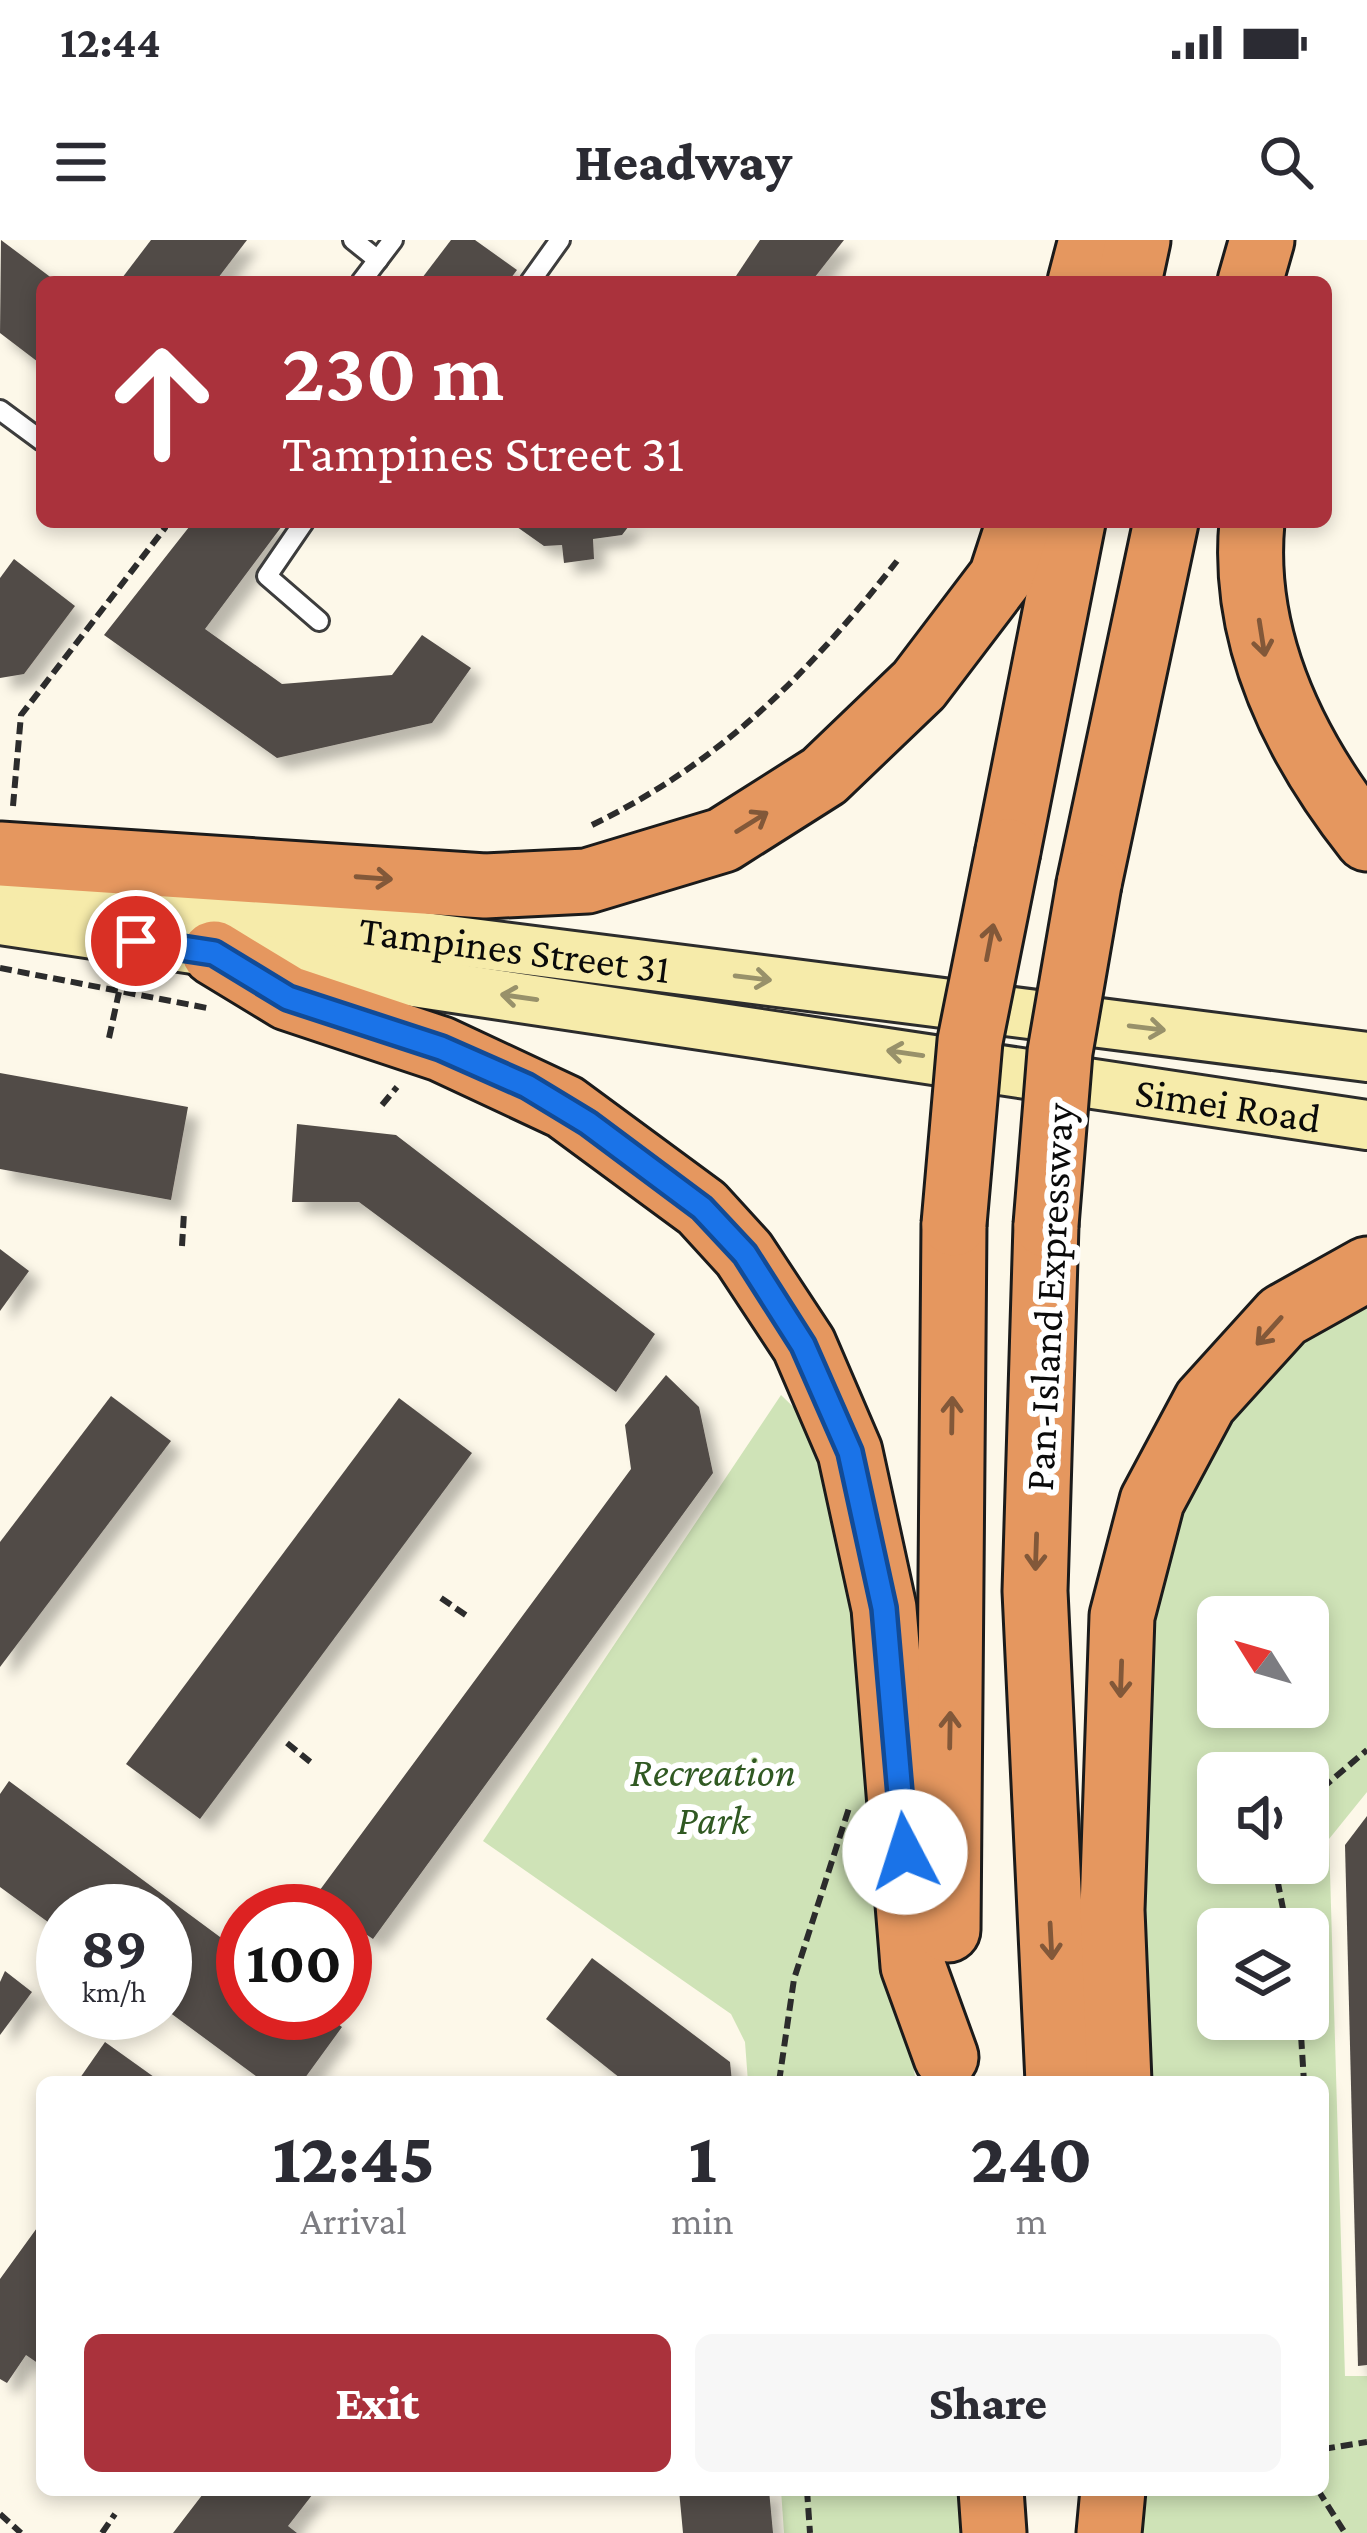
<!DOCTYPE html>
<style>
:root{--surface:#fff;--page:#f7f7f7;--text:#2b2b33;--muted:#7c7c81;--accent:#aa323c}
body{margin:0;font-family:"Crimson Pro",serif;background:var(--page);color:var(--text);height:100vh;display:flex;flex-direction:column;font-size:45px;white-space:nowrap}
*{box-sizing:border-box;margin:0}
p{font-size:39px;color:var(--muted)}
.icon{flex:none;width:66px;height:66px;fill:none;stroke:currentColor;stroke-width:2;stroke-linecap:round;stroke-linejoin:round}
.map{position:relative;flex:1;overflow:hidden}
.details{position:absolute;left:36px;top:1836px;width:1293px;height:420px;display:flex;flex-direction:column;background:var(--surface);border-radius:18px;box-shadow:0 6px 18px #0003}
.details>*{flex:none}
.top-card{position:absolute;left:36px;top:36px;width:1296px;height:252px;border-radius:18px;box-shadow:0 6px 18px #0003;background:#aa323c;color:#fff;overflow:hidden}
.needle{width:78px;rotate:307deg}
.controls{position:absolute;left:1197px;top:1356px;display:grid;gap:24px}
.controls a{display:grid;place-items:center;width:132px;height:132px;border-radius:18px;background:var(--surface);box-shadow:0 6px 18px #0003;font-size:60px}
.speed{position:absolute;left:36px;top:1644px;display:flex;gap:24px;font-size:60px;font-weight:700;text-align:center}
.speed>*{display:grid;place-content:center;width:156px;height:156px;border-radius:50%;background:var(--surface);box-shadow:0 6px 18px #0003;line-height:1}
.speed small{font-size:30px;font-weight:400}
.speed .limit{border:18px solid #d22;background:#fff;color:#111}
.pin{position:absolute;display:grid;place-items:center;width:102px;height:102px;color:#fff;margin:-51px;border:6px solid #fff;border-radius:50%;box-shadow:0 3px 12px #0007}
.me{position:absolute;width:132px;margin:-66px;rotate:355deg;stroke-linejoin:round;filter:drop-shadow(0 0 9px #0008)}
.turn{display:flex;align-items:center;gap:42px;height:252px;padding:0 48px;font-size:54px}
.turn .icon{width:156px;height:156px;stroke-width:2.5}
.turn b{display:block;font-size:84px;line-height:102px}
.eta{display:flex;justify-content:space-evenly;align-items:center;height:204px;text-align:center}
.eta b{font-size:72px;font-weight:800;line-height:84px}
.button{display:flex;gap:24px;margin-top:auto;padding:24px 48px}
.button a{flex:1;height:138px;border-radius:18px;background:var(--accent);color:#fff;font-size:48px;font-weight:800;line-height:138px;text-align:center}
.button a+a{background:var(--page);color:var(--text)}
.status{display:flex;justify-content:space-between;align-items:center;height:84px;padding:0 60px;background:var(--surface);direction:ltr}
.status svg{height:33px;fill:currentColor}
header{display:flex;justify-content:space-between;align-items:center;height:156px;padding:0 48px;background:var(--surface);font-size:54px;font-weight:800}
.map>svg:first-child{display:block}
.green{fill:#cfe3b7;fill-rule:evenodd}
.building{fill:#514b47;filter:url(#shadow)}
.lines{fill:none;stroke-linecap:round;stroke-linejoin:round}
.service-casing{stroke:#3d3d3d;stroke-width:24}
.secondary-casing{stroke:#2c2c2c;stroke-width:54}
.motorway-casing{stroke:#1b1b1b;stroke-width:69}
.path{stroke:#2c2c2c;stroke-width:6;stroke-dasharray:12 6;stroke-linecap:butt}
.service{stroke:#fff;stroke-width:18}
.secondary{stroke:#f6ebaa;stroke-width:48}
.motorway{stroke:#e5975f;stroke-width:63}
.motorway-bridge-casing{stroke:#1b1b1b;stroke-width:69;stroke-linecap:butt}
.motorway-bridge{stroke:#e5975f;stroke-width:63}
.oneway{stroke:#825839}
.oneway2{stroke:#98916a}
.route-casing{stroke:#114b97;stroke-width:30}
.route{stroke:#1a73e8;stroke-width:21}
.labels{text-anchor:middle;stroke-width:12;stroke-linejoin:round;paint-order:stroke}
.street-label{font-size:42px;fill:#0a0a0a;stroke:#fff}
.park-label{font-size:42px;font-style:italic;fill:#305922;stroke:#fff}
</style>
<div class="status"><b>12:44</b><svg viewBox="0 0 49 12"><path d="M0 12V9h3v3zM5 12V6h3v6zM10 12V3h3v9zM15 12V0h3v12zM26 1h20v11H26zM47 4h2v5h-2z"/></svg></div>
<header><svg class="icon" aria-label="menu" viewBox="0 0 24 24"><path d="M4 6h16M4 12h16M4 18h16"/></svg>Headway<svg class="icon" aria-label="search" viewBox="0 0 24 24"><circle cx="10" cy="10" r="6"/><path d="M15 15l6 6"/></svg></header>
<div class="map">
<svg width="1367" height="2293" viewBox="0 0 1367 2293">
<defs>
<filter id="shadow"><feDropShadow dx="11" dy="11" stdDeviation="6" flood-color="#0004"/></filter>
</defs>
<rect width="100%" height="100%" fill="#fdf8e9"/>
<g class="green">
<path d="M1367,1044V1552L1329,1599L1345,2136H1367V2293H1119L1123,2250H1323V1842H1131L1135,1380L1216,1171ZM1218,1377H1308V1467H1218ZM1218,1533H1308V1623H1218ZM1218,1689H1308V1779H1218Z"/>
<path d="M781,1155L816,1189L867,1376L887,1674L916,1842H748L745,1802L731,1774L483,1601Z"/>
<path d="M781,2250H964L966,2293H784Z"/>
</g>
<g class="building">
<path d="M1,0L57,42H42V125L0,93Z"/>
<path d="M151,0H247L215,42H119Z"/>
<path d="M451,0H475L517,30L508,42H419Z"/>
<path d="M760,0H844L811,42H732Z"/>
<path d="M193,282H285L205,389L282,444L392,435L422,395L471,428L432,483L277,518L104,395Z"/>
<path d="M510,282H632L622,295L593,299L594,319L564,323L562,305L544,306Z"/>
<path d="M14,319L75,366L24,434L0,438V338Z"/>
<path d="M0,833L188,867L171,960L0,929Z"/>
<path d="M297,884L396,895L655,1094L616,1152L359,962H292Z"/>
<path d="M0,1009L29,1031L0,1071Z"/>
<path d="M666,1135L699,1167L713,1233L373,1699L345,1680V1671H332L314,1658L631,1229L625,1185Z"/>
<path d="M111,1156L171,1201L0,1427V1302Z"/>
<path d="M399,1158L472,1213L200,1579L126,1524Z"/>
<path d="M9,1541L243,1714V1773H323L342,1787L302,1842H264L165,1769V1671H63V1693L0,1647V1554Z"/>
<path d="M1367,1576V2125L1358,2126L1345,1605Z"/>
<path d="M592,1718L730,1822L732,1842H625L546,1779Z"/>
<path d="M5,1731L32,1752L0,1795V1742Z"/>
<path d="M105,1802L161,1842L80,1838Z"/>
<path d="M42,1981V2126L26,2115L7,2143L0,2139V2039Z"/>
<path d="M206,2250H316L288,2286L297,2293H173Z"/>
<path d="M679,2250H769L773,2293H683Z"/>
</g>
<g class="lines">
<defs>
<g id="service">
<path d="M353,0L378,20"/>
<path d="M361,42L393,0"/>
<path d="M530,42L560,0"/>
<path d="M0,170L42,201"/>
<path d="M304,282L267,336L319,381"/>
</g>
<g id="secondary">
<path id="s1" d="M0,643L1367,817"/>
<path id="s2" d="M0,680L1367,885"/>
</g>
<g id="motorway">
<path d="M1080,42L1091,0"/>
<path d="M1129,42L1138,0"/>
<path d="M1250,42L1262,0"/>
<path d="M1252,282C1241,400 1296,509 1367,599"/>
<path d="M1008,611L1073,282"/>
<path d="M0,614L485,646L587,641L723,600L824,536L919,445L1001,337L1019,282"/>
<path d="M1089,644L1166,282"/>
<path d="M214,713L288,758L441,809L565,867L702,968L744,1014L804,1105L850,1212L884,1368L913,1726L946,1817"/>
<path d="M1046,985L1035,1351L1058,1842"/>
<path d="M948,1690L954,984"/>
<path d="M1119,1842L1112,1670L1122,1376L1152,1261L1205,1162L1283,1076L1367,1029"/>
<path d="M991,2250L994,2293"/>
<path d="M1109,2293L1113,2250"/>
</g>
</defs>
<use href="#service" class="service-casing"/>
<use href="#secondary" class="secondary-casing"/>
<use href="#motorway" class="motorway-casing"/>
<g class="path">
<path d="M13,566L21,475L165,288L160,282"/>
<path d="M592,585C723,521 808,434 897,321"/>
<path d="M0,728L207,768"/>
<path d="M109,798L119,752"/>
<path d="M382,865L397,847"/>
<path d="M182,1006L184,973"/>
<path d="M441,1358L467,1376"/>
<path d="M287,1503L314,1525"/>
<path d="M1308,1560L1367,1510"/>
<path d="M1274,1623L1287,1689"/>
<path d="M1300,1779L1304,1842"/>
<path d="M779,1842L794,1739L849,1568"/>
<path d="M1323,2209L1367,2202"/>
<path d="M807,2250L810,2293"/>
<path d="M1318,2250L1345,2293"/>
<path d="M0,2274L21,2293"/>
<path d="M102,2293L115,2274"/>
</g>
<use href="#service" class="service"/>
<use href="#secondary" class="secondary"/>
<use href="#motorway" class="motorway"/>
<defs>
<g id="motorway-bridge">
<path d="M954,984L970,801L1008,611"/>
<path d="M1046,985L1060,812L1089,644"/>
</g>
</defs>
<use href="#motorway-bridge" class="motorway-bridge-casing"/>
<use href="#motorway-bridge" class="motorway-bridge"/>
</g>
<defs><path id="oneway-shaft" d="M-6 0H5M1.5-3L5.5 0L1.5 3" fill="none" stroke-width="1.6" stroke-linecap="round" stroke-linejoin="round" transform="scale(3)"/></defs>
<g class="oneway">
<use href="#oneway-shaft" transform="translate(1262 398) rotate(81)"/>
<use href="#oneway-shaft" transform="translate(752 582) rotate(-32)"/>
<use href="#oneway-shaft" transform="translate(374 638) rotate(4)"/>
<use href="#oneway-shaft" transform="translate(990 702) rotate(-79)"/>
<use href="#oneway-shaft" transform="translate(1269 1091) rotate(132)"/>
<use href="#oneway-shaft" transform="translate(952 1175) rotate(-89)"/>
<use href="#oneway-shaft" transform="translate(1036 1312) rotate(92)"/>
<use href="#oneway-shaft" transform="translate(1121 1439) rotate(92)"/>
<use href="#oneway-shaft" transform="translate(950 1490) rotate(-89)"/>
<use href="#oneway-shaft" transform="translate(1051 1701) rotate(87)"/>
</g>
<g class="oneway2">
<use href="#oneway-shaft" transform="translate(753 738) rotate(7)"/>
<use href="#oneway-shaft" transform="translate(519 757) rotate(-172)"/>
<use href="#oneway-shaft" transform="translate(1147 788) rotate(7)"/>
<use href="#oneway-shaft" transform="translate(905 813) rotate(-172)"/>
</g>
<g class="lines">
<defs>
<path id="route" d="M136,701L214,713L288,758L441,808L527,846L588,883L702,968L745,1014L803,1105L850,1212L884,1368L905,1612"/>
</defs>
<use href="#route" class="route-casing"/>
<use href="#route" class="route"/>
</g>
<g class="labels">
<g class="street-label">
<text dy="15" stroke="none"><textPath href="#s1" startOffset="519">Tampines Street 31</textPath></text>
<text dy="15" stroke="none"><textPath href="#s2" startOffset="1242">Simei Road</textPath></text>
<text transform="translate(1048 1057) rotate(-87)" y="15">Pan-Island Expressway</text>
</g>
<g class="park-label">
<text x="713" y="1546">Recreation<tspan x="713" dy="48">Park</tspan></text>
</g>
</g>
</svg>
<div class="controls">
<a><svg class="needle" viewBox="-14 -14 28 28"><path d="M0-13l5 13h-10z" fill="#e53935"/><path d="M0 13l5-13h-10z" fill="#7c7c81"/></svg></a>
<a><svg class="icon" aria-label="sound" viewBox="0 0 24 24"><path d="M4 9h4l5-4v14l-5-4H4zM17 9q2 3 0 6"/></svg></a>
<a><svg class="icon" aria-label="layers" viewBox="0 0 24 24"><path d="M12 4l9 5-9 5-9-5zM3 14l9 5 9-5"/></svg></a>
</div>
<div class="speed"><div>89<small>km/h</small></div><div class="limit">100</div></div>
<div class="pin" style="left:136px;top:701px;background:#d93025"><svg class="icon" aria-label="arrive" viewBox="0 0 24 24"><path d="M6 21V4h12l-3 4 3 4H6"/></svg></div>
<svg class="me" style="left:905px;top:1612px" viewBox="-20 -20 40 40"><circle r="19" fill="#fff"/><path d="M0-13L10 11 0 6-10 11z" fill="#1a73e8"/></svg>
<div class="top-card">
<div class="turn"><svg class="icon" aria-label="ahead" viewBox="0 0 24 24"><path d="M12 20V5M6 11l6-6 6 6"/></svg><div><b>230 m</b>Tampines Street 31</div></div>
</div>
<section class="details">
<div class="eta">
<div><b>12:45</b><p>Arrival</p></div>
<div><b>1</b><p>min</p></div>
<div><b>240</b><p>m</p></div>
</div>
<div class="button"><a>Exit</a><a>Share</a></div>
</section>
</div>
